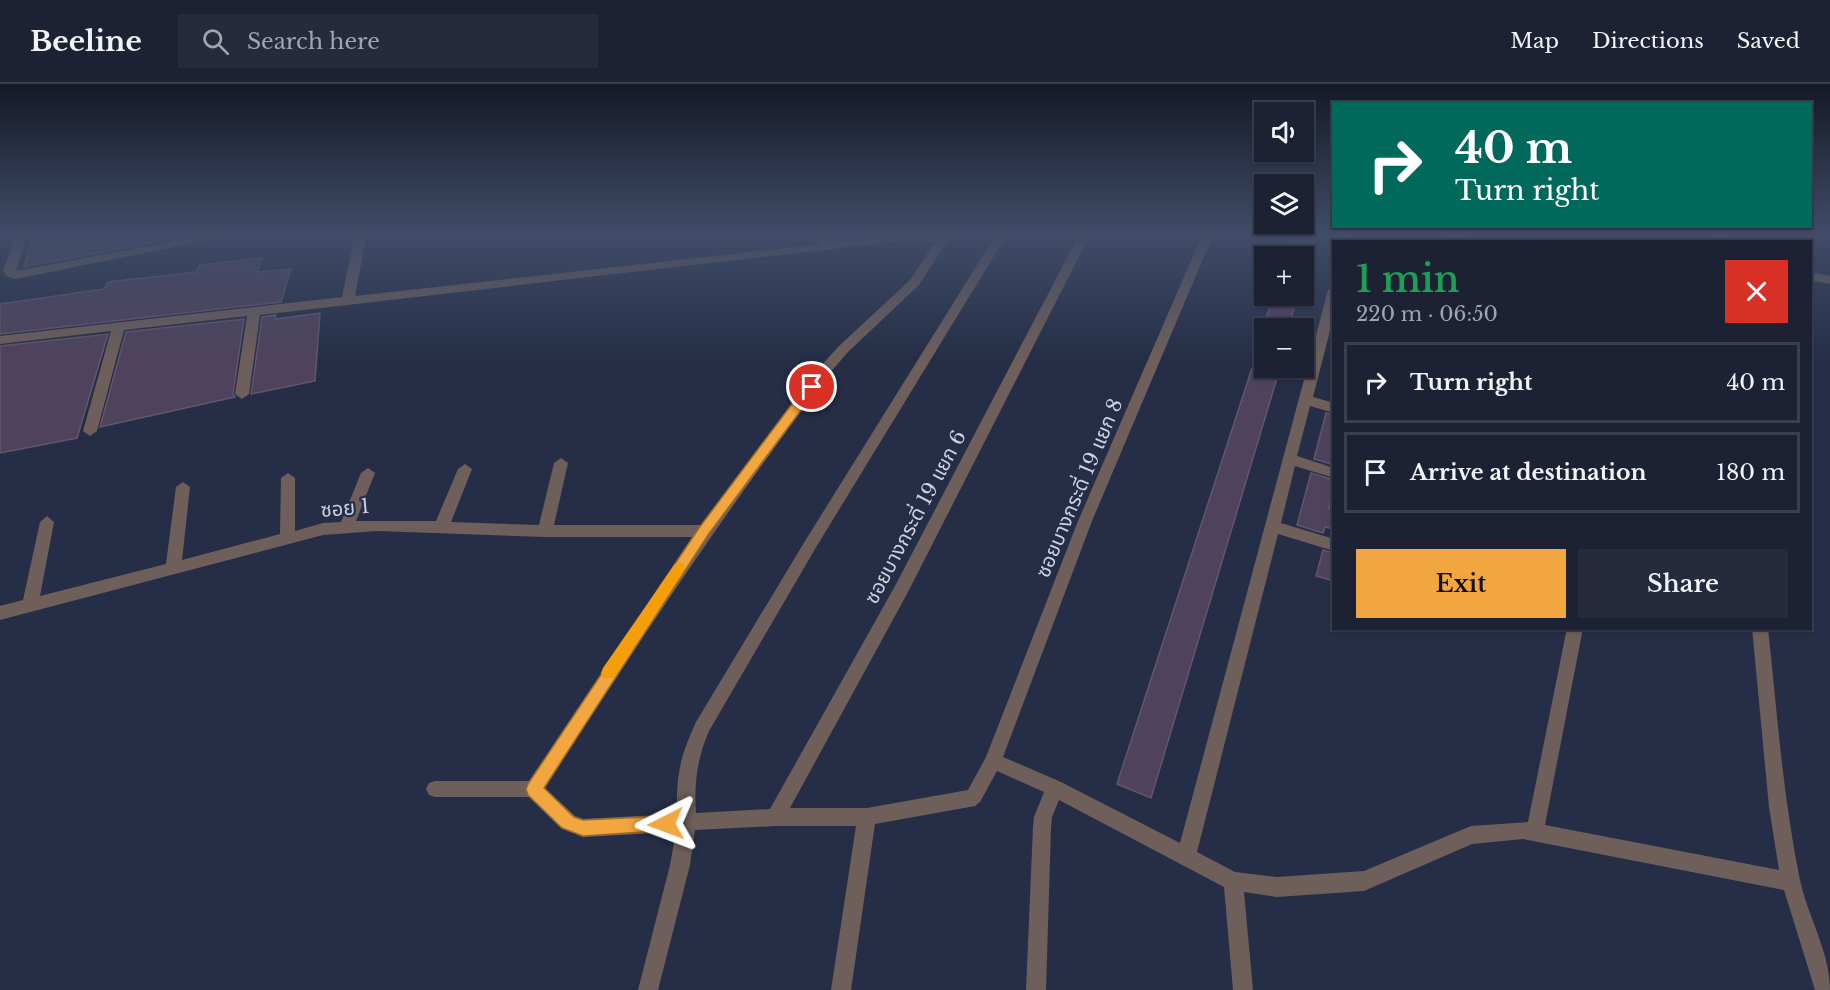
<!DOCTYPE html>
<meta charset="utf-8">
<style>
:root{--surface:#1c2234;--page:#252a3c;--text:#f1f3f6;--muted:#a0a4ac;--line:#3a3f4f;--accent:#f1a63f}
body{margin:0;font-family:"Libre Baskerville","Noto Sans Thai",serif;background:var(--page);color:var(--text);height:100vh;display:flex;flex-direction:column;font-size:22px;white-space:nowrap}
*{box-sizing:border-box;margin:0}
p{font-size:20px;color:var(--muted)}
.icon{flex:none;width:33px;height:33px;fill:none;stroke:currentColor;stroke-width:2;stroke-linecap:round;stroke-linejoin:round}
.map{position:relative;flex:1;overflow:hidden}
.drawer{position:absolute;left:1332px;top:156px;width:480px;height:390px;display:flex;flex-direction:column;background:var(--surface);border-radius:0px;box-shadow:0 2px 4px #0004,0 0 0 2px var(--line)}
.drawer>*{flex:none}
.top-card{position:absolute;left:1332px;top:18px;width:480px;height:126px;border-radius:0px;box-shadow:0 2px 4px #0004,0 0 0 2px var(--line);background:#00695c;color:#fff;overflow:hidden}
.controls{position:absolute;left:1254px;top:18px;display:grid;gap:12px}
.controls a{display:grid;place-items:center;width:60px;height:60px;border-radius:0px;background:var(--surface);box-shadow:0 2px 4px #0004,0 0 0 2px var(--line);font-size:30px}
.pin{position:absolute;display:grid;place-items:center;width:51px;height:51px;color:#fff;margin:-26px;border:3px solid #fff;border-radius:50%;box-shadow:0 2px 6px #0007}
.me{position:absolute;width:66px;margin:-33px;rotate:267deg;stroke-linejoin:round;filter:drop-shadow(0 0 4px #0008)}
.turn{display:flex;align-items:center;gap:21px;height:126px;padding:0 24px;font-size:27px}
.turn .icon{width:78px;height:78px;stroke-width:2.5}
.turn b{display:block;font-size:42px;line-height:51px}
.round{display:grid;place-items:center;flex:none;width:63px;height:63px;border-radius:0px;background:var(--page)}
.overview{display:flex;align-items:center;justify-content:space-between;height:102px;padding:0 24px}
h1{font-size:36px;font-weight:600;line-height:45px;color:#1e9e55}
.primary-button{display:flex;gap:12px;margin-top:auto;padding:12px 24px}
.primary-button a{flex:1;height:69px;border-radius:0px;background:var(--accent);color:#111;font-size:24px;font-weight:600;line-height:69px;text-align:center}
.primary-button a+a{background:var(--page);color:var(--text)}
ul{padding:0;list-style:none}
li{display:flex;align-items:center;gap:18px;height:81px;margin:0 12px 9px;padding:0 12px;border:3px solid var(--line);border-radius:0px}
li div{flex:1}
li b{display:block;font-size:22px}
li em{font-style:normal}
header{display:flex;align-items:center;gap:36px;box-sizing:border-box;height:84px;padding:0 30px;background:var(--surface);border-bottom:2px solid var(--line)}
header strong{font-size:28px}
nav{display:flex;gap:33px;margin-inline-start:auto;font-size:21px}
.search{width:420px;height:54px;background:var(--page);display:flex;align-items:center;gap:15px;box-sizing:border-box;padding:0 21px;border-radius:0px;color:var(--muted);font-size:22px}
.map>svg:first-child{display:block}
.building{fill:#4f425c;stroke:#635570;stroke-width:1.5}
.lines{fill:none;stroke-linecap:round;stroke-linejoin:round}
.service{fill:#6e5f5b;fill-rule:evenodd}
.minor{fill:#6e5f5b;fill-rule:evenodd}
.route{fill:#f1a63f;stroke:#9d6c29;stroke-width:1.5}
.slow{fill:#f59e0b}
.labels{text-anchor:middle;stroke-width:4.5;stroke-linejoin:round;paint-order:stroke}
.street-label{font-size:20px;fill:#cbd1e1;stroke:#252e46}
</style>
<header>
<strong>Beeline</strong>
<div class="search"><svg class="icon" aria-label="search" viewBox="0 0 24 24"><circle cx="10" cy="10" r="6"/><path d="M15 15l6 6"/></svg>Search here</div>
<nav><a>Map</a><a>Directions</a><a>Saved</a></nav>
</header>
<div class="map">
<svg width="1830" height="906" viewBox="0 0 1830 906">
<rect width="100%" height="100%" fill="#252e46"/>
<g class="building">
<path d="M33,149H161L162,157L24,183Z"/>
<path d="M1294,149H1317L1310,172H1286Z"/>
<path d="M262,174L257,188L291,185L281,218L0,250V220L104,205L108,198L196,188L200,181Z"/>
<path d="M1274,212H1297L1289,244H1262Z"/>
<path d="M320,229L315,297L251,310L262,233L276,231L275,235Z"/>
<path d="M244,235L233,310L235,313L100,343L126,248Z"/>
<path d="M108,250L77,354L0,369V262Z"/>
<path d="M1252,284H1280L1151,714L1117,700Z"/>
<path d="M1326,329L1334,331V381L1314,375Z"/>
<path d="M1311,389L1334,396L1329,425L1334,427V445L1325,443L1323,449L1297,441Z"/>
<path d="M1323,466L1334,469V497L1316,492Z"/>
</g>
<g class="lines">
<path class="service" d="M814,149H822L828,163L827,165H821Z"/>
<g class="minor">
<path d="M17,149H28L16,187L218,149H244L15,195L6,192L3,186Z"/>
<path d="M355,149H367L355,212L901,151L952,149L919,201L848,268L829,290C728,424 635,562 545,704L575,732L583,735L677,730C676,691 680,673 696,638L805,457L997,149H1008L815,465L709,647C697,675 694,699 696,729L770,725L895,502L1080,149H1091L907,510L790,724H867L968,706L986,673L1078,437L1203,149H1214L1092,437L1003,673L1061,698L1180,759L1328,206L1334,202V231L1313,313L1334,319V329L1310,322L1297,372L1334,384V394L1295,382L1281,439L1334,455V467L1278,450L1197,768L1235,788L1277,793L1364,787L1471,742L1528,738L1567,544H1583L1545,741L1779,786L1769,723L1752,544H1768C1777,628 1783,713 1800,796C1808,833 1830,868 1830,906H1815L1784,806L1523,755L1472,760L1364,807L1277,813L1244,808L1253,906H1233L1224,803L1059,716L1052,733L1051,743L1046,906H1026L1033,743L1034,733L1044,708L997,687L980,718L975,722L875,740L851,906H831L856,742H775L695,746L690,781L658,906H638L670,781L676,748L583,753L561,744L530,713H435L429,711L426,705L429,699L435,697H529L694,453H545L377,447L323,451L0,536V522L23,516L40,438L47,432L54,438L40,512L166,480L176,403L183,398L190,403L182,476L280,450L281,394L288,389L295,394V447L323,439L341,438L361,389L368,384L375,389L356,437H436L458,385L465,380L472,385L451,438L539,441L554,379L561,374L568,379L554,441H702L819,284L839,262L910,196L935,158L901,157L260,231L249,310L242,315L235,310L247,232L124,246L97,347L90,352L83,347L111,247L0,260V252L342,213Z"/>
<path d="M1342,149H1354L1352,158H1340Z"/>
<path d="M1434,149H1457L1481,157L1462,158Z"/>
<path d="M1716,149H1728L1730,158H1718Z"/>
<path d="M1810,188L1830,192V200L1810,196Z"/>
</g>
</g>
<linearGradient id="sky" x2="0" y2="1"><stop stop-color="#141926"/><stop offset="0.54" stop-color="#404c68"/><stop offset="1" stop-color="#404c68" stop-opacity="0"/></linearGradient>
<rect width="1830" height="276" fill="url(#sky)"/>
<path class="route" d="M812,299L818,303L816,306L708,451L544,704L574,733L583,736L666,732L672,735L674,740L672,746L583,752L562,744L528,711L526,705L528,700L699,444L807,300Z"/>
<path class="slow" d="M679,478L684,480V487L614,594H603L601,589L603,584L675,480Z"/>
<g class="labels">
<g class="street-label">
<text transform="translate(1079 404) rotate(-67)" y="7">ซอยบางกระดี่ 19 แยก 8</text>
<text transform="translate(345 424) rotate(-5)" y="7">ซอย 1</text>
<text transform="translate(915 433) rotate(-62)" y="7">ซอยบางกระดี่ 19 แยก 6</text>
</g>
</g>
</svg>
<div class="controls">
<a><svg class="icon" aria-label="sound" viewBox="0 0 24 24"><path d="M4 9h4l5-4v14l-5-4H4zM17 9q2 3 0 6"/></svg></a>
<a><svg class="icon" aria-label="layers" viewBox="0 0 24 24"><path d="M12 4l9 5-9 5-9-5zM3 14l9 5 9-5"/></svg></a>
<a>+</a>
<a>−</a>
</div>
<div class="pin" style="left:812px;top:303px;background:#d93025"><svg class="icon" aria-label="arrive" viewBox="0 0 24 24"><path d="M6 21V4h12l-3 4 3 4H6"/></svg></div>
<svg class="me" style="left:666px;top:740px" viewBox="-20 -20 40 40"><path d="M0-17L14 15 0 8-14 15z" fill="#f1a63f" stroke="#fff" stroke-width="4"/></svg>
<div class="top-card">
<div class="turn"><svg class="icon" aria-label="right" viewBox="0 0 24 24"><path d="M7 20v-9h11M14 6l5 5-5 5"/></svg><div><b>40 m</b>Turn right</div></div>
</div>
<section class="drawer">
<div class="overview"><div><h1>1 min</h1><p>220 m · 06:50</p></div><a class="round" style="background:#d93025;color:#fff"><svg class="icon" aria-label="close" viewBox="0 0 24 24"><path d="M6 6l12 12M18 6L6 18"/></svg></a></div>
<ul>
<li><svg class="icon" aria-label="right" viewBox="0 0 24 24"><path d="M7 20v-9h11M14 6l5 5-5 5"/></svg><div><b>Turn right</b></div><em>40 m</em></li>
<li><svg class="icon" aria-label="arrive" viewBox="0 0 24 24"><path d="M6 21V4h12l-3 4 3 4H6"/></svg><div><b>Arrive at destination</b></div><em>180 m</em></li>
</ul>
<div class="primary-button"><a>Exit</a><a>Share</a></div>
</section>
</div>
